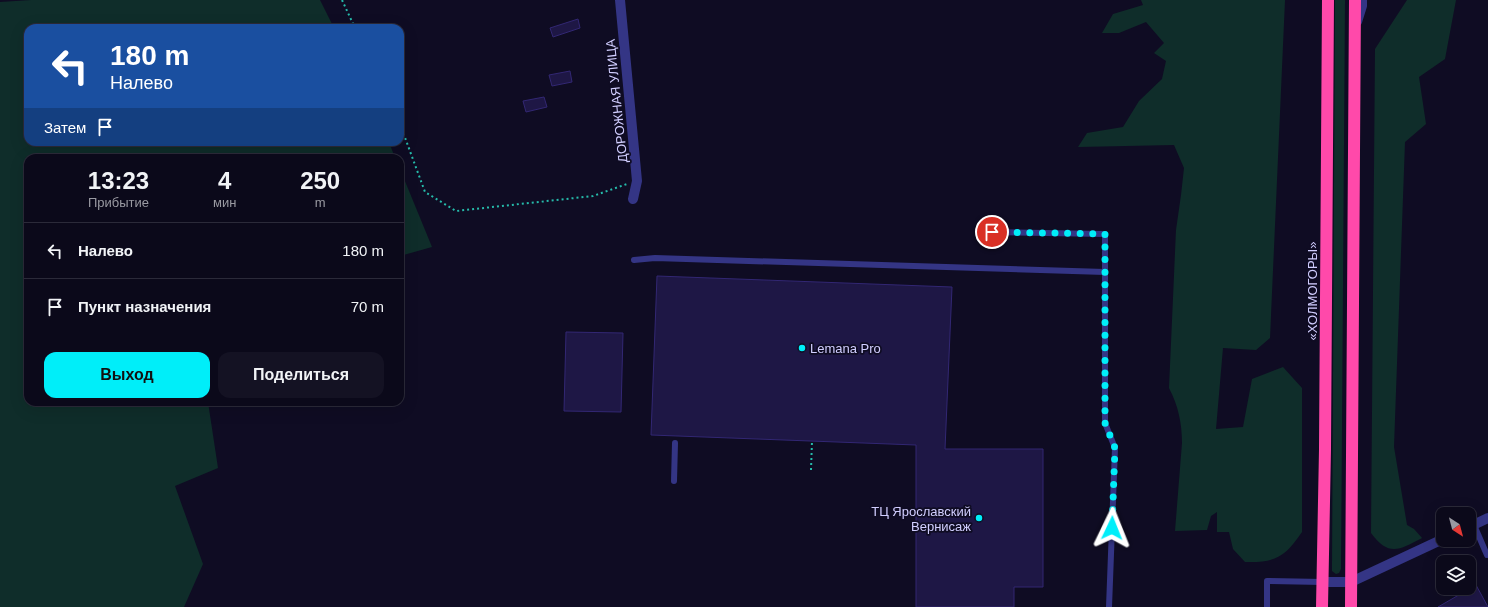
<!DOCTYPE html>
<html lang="ru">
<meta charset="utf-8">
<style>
:root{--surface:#0b091a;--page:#141223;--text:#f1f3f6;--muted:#9a9aa2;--line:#2b2a39;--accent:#00eef9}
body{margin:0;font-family:Arial,sans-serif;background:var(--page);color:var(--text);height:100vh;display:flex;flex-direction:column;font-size:15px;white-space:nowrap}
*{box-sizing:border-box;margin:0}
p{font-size:13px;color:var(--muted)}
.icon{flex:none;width:22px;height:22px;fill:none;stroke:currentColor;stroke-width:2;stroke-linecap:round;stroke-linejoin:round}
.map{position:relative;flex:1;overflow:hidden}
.drawer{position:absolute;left:24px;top:154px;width:380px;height:252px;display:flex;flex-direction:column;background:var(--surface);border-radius:12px;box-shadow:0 4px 16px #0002,0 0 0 1px var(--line)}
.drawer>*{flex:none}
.hud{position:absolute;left:24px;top:24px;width:380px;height:122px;border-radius:12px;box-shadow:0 4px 16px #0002,0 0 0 1px var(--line);background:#1a4fa0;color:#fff;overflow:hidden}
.needle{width:26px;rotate:144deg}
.tools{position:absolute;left:1436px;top:507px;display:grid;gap:8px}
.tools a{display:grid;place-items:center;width:40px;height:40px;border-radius:8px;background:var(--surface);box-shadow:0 4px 16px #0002,0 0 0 1px var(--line);font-size:20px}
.pin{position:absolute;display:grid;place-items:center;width:34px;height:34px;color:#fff;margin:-17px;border:2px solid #fff;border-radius:50%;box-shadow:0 1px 4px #0007}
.me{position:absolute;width:44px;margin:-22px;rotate:2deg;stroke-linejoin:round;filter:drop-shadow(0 0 3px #0008)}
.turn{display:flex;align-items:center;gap:14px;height:84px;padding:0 20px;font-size:18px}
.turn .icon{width:52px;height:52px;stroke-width:2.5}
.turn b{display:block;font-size:28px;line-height:34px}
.then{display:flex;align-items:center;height:38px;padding:0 20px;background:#0003;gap:8px;font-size:15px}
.eta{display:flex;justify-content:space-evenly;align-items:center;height:68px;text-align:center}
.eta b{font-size:24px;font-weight:700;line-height:28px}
.button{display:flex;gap:8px;margin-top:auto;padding:8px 20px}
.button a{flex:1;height:46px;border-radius:12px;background:var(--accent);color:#111;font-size:16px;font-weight:700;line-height:46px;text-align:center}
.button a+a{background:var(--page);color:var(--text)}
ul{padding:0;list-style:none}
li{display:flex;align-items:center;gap:12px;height:56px;padding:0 20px;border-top:1px solid var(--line)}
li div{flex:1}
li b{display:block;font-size:15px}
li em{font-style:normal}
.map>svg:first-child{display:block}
.green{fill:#0f2d2a}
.building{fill:#1e1745;stroke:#322773}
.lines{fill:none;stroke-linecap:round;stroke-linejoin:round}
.path{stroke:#26bbaa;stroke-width:2;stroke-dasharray:2 3;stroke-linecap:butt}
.lane{stroke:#343585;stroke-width:6}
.street{stroke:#343585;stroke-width:10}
.highway{stroke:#ff49aa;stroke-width:12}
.route{stroke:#00eef9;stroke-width:7;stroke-dasharray:0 12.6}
.poi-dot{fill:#00eef9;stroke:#0f0c23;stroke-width:1.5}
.labels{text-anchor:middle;stroke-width:3.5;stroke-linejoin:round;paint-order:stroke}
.street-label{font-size:13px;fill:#d1ceff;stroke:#0f0c23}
.poi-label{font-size:13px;fill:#d1ceff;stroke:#0f0c23;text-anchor:start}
</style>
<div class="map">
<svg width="1488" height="607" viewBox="0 0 1488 607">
<rect width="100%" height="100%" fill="#0f0c23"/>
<g class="green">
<path d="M31,0H320L334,28H28V142H389L395,158H28V402H208L218,468L175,486L203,564L184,607H0V2Z"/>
<path d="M1141,0H1285L1270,338L1256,350L1223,348L1216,429L1243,427L1252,379L1283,367L1302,388V532C1285,557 1275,563 1245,562L1233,549L1229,532H1217V512L1211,516L1207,530L1175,531L1182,443C1182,423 1178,405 1169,388L1176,230L1181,195L1184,168L1174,145L1078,147L1087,133L1123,127L1139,101L1162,79L1166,61L1154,53L1164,43L1146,22L1119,33H1102L1113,14L1143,5Z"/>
<path d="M1335,0H1345L1341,569L1339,573L1336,574L1332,571V568Z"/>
<path d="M1407,0H1456L1445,59L1419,77L1426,124L1405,142L1394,447L1407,525L1414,529L1422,538C1399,550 1389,557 1371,533L1375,49Z"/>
<path d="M400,169L432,247L400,256Z"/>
</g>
<g class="building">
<path d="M578,19L580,28L553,37L550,28Z"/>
<path d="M570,71L572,82L552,86L549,75Z"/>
<path d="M544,97L547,107L526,112L523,101Z"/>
<path d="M657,276L952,287L945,449H1043V587H1014V607H916V445L651,435Z"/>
<path d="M566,332L623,333L621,412L564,411Z"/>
<path d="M1476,585L1488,607H1438Z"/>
</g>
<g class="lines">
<g class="path">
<path d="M342,0L355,28"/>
<path d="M400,124L425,192L456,211L593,196L627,184"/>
<path d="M811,470L812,441"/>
</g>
<g class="lane">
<path d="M1359,22L1364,6V0"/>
<path d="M992,232L1105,234V423L1115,448L1109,607"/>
<path d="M634,260L655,258L1105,272"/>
<path d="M674,481L675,443"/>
<path d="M1474,525L1487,555"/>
<path d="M1267,607V581L1323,582"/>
</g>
<g class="street">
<path d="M620,0L637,181L633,199"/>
<path d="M1469,527L1488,518"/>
<path d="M1323,582H1351L1443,539"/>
</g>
<g class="highway">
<path d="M1322,607L1325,449L1328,0"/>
<path d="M1351,607L1355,0"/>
</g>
</g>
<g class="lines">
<path class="route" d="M992,232L1105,234V423L1115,448L1112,528"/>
</g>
<g class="poi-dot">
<circle cx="802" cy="348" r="4"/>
<circle cx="979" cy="518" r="4"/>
</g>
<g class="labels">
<g class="street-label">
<text transform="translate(616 101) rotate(-96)" y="5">ДОРОЖНАЯ УЛИЦА</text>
<text transform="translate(1312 291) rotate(-90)" y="5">«ХОЛМОГОРЫ»</text>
</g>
<g class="poi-label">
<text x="810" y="353">Lemana Pro</text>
<text x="971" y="516" text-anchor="end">ТЦ Ярославский<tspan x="971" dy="15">Вернисаж</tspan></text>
</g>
</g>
</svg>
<div class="tools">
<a><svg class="needle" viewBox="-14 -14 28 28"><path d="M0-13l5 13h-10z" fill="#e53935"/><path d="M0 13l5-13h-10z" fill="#9a9aa2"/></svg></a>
<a><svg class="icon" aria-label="layers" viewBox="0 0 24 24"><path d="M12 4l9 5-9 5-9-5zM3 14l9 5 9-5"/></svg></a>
</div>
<div class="pin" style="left:992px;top:232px;background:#d93025"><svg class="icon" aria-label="arrive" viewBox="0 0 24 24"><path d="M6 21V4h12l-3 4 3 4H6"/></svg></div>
<svg class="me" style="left:1112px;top:528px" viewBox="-20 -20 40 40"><path d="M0-17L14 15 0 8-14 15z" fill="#00eef9" stroke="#fff" stroke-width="4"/></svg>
<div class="hud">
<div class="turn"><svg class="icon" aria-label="left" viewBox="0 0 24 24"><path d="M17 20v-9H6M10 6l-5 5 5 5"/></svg><div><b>180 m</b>Налево</div></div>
<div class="then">Затем<svg class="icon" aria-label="arrive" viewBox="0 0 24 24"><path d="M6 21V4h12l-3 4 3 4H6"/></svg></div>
</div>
<section class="drawer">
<div class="eta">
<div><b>13:23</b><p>Прибытие</p></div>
<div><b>4</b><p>мин</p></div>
<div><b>250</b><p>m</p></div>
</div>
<ul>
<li><svg class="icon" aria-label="left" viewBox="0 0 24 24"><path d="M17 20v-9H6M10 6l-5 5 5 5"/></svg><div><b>Налево</b></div><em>180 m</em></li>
<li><svg class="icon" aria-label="arrive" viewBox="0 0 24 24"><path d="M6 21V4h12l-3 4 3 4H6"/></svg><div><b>Пункт назначения</b></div><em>70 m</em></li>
</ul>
<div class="button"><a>Выход</a><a>Поделиться</a></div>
</section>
</div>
